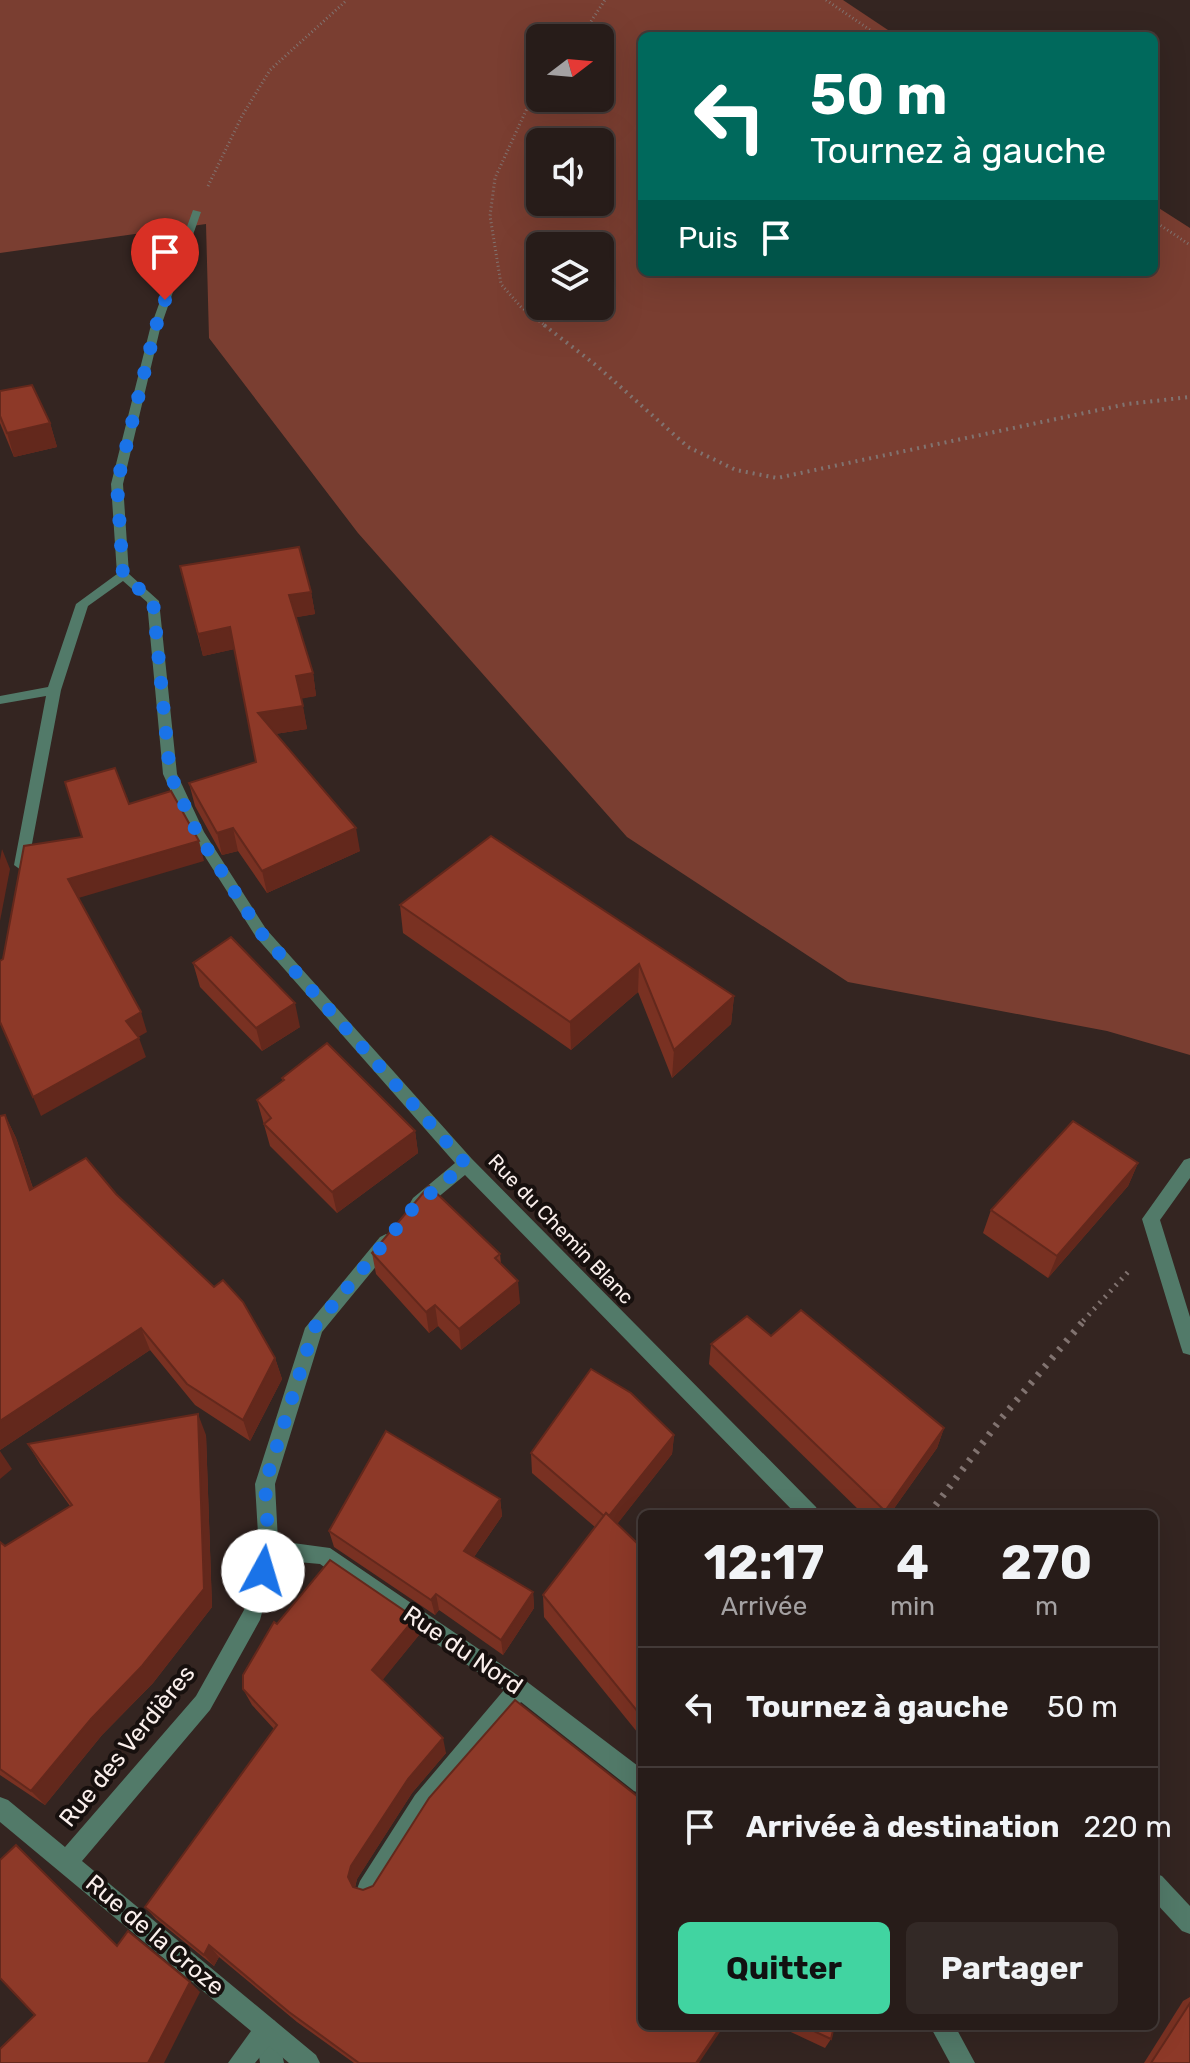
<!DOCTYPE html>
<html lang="fr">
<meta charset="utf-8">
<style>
:root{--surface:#271c19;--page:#332926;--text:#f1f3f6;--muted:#a4a1a2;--line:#433a38;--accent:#41d4a1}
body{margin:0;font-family:Rubik,sans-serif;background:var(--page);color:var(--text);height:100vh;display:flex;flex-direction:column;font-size:30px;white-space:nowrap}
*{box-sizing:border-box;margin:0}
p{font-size:26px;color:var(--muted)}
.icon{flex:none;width:44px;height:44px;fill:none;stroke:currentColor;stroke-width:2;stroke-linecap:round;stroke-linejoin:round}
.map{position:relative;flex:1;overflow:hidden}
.side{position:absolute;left:638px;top:1510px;width:520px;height:520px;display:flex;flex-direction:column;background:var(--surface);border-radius:12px;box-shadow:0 8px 32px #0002,0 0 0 2px var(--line)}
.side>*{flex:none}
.guide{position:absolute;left:638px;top:32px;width:520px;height:244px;border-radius:12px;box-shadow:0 8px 32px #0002,0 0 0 2px var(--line);background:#00695c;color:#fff;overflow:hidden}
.needle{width:52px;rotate:74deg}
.tools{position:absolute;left:526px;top:24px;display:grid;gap:16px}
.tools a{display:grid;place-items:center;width:88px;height:88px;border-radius:12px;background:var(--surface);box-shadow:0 8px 32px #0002,0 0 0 2px var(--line);font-size:40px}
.pin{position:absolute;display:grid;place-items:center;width:68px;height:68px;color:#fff;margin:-82px -34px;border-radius:50% 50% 50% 0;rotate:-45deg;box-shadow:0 0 8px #0007}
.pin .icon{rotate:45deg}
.me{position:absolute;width:88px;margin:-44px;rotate:6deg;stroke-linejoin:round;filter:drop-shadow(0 0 6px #0008)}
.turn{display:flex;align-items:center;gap:28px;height:168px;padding:0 40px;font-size:36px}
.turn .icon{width:104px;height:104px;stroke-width:2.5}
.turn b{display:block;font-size:56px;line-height:68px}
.then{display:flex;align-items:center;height:76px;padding:0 40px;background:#0003;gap:16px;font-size:30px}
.eta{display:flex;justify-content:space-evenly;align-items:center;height:136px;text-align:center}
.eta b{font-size:48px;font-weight:700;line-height:56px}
.cta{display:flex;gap:16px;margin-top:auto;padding:16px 40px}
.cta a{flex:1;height:92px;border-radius:12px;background:var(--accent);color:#111;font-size:32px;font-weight:700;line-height:92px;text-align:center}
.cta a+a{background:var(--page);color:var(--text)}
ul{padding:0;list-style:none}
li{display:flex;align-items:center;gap:24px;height:120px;padding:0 40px;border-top:2px solid var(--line)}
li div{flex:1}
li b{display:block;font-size:30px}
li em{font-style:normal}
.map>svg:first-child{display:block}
.green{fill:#7a3e31;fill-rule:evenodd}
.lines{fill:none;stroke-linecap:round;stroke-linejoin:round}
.path-far3{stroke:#817370;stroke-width:3;stroke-dasharray:1 3;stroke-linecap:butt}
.path-far2{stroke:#817370;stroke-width:4;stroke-dasharray:2 5;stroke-linecap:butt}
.path-far1{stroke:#817370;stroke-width:5;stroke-dasharray:2 6;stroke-linecap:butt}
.path{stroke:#817370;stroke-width:7;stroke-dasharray:3 8;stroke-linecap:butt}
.lane{fill:#527a69;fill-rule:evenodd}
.street{fill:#527a69;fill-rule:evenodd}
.wall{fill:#793122}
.shaded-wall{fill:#63281c}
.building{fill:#8d3928;stroke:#63281c;stroke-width:2}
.route{stroke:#1a73e8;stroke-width:14;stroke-dasharray:0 25.2}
.labels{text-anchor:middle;stroke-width:8;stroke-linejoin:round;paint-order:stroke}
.street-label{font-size:20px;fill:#faefec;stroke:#17100e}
.near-street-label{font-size:24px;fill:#faefec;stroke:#17100e}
</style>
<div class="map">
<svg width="1190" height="2063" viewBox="0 0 1190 2063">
<rect width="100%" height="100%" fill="#342521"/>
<path class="green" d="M0,0H843L897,36H642V272H1154V205L1190,228V1055L1107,1031L848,982L627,837L358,533L209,338L206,224L0,253ZM540,38H600V98H540ZM540,142H600V202H540ZM540,246H600V306H540Z"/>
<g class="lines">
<g class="path-far3">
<path d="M826,0L879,36"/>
<path d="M580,38L605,0"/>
<path d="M540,90L529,104L495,178L490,216L501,284L521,307L547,327"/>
<path d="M208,186L242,116L270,70L347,0"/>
<path d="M1154,221L1190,245"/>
</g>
<path class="path-far2" d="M544,325L597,366L688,447L736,470L777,478L1127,404L1190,397"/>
<path class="path-far1" d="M1083,1321L1129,1271"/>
<path class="path" d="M929,1514L1000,1420L1085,1319"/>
<path class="lane" d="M267,2017L275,2021L284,2063H260L255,2029L259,2021Z"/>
<g class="street">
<path d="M193,210L201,212L160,329L123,484L129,574L159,601L177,774L204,832L266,929L472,1159L816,1507L819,1514H796L465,1175L425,1208L419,1210L413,1208L410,1203L413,1198L455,1163L256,937L190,833L163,774L147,602L123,581L88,606L61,690L28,865L21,870L14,865L46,696L0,704V696L48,687L76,604L117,574L111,484L150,329Z"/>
<path d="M1190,1158V1178L1160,1220L1190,1317V1355L1183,1353L1181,1347L1142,1219L1184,1160Z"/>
<path d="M386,1234L392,1237L395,1242L392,1247L322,1332L275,1484L278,1541L330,1548L526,1681L642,1769V1794L634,1791L521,1702L431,1811L376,1897L368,1900L360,1897L357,1889L360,1881L415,1795L504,1690L320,1564L276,1560L260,1620L210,1710L82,1861L316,2055L320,2063H289L269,2046L255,2063H228L251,2031L0,1822V1797L8,1800L65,1847L196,1696L244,1610L259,1550L255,1484L305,1328L380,1237Z"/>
<path d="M1154,1873L1162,1876L1190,1906V1934L1182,1931L1154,1901Z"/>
<path d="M930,2026H955L975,2063H950Z"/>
</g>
</g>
<g class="wall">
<path d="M0,391L50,423L57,447L14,457L0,423Z"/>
<path d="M180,566L311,592L315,614L296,617L313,673L316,696L301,698L307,729L275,734L360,851L267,893L238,851L222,855L195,806L189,783L256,762L234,649L203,656Z"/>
<path d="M491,836L734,996L731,1024L672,1078L638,992L571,1050L403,933L400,905Z"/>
<path d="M193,963L300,1027L262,1051L200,987Z"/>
<path d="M282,1078L415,1131L418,1153L337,1213L270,1146L257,1100L282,1081Z"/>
<path d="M5,1115L16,1138L33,1188L116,1194L275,1358L282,1379L250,1441L195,1405L150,1350L0,1450Z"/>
<path d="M1138,1163L1128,1186L1048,1278L983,1233L991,1210Z"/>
<path d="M372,1253L500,1254L501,1264L520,1303L461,1350L438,1326L429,1333L376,1274Z"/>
<path d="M771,1336L944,1428L937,1448L890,1514H863L709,1364L711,1344Z"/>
<path d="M206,1435L212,1607L153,1683L102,1735L45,1805L0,1775V1542L5,1546L70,1506L40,1464L28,1444Z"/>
<path d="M674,1435L672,1454L617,1524L642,1548V1738L544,1617L543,1595L595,1527L532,1473L531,1453Z"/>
<path d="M500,1499L502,1516L474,1557L533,1592L534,1608L503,1655L439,1610L435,1615L334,1547L329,1531Z"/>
<path d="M415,1618L419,1635L382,1680L446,1753L412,1793L357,1879L355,1888L699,2063H354L297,2022L219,1957L214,1966L156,1919L145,1907L274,1729L252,1705L243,1689L277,1624Z"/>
<path d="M1190,1997V2063H1144L1183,2001Z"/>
<path d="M778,2026H834L831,2039L825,2048Z"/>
</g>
<g class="shaded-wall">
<path d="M50,423L57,447L14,457L7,433Z"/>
<path d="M311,592L315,614L293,618L289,595Z"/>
<path d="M230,627L235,649L203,656L198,634Z"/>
<path d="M313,673L316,696L300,699L296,676Z"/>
<path d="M303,706L307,729L262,736L258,713Z"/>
<path d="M233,828L238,851L222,855L217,833Z"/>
<path d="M356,828L360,851L267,893L262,871Z"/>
<path d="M199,841L204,861L75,899L68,879Z"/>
<path d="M2,849L10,869L0,921V860Z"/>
<path d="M639,964L638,992L571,1050L570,1022Z"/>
<path d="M734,996L731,1024L672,1078L674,1050Z"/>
<path d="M295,1003L300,1027L262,1051L256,1028Z"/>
<path d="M141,1012L147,1032L133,1040L126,1021Z"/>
<path d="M139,1038L146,1057L41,1116L33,1097Z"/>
<path d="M5,1115L16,1138L41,1213L30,1190Z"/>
<path d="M415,1131L418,1153L337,1213L332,1192Z"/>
<path d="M1138,1163L1128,1186L1048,1278L1057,1256Z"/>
<path d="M518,1281L520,1303L461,1350L459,1329Z"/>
<path d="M435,1305L438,1326L429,1333L426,1312Z"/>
<path d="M141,1328L150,1350L0,1450V1421Z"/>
<path d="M275,1358L282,1379L250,1441L243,1420Z"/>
<path d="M198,1414L206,1435L212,1607L153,1683L102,1735L45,1805L31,1791Z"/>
<path d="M944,1428L937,1448L890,1514H884Z"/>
<path d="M674,1435L672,1454L607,1537V1518Z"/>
<path d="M0,1451L12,1469L0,1479Z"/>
<path d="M500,1499L502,1516L467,1567L464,1551Z"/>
<path d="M533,1592L534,1608L503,1655L501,1640Z"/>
<path d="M436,1594L439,1610L435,1615L431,1600Z"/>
<path d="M415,1618L419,1635L377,1687L372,1670Z"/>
<path d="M443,1738L446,1753L412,1793L357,1879L354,1890L348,1877L351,1866L408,1779Z"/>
<path d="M209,1945L219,1957L214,1966L204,1955Z"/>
<path d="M190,1982L200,1992L164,2063H148Z"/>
<path d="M721,2026H724L699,2063H696Z"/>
</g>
<g class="building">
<path d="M32,385L50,423L7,433L0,416V391Z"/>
<path d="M299,547L311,592L289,595L313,673L296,676L303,706L258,713L356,828L262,871L233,828L217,833L189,783L256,762L230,627L198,634L180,566Z"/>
<path d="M115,768L129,804L171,791L199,841L68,879L141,1012L126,1021L139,1038L33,1097L0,1022V961L3,959L24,846L82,837L65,782Z"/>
<path d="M491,836L734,996L674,1050L639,964L570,1022L400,905Z"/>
<path d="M231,937L295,1003L256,1028L193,963Z"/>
<path d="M327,1043L415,1131L332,1192L264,1124L271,1118L257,1100L284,1080L282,1078Z"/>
<path d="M5,1115L30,1190L86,1158L116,1194L214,1287L223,1280L243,1302L275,1358L243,1420L187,1384L141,1328L0,1421V1116Z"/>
<path d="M1073,1121L1138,1163L1057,1256L991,1210Z"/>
<path d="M429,1186L500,1254L495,1258L518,1281L459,1329L435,1305L426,1312L372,1253Z"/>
<path d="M801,1310L944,1428L885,1511L711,1344L747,1316L771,1336Z"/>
<path d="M591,1369L631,1393L674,1435L609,1516L606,1513L604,1516L531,1453Z"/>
<path d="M198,1414L204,1589L142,1666L91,1719L31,1791L0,1769V1542L5,1546L72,1505L28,1444Z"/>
<path d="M386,1431L500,1499L464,1551L533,1592L501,1640L436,1594L431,1600L329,1531Z"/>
<path d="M606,1513L642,1548V1717L543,1595Z"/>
<path d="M330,1560L415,1618L372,1670L443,1738L408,1779L351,1866L348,1877L353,1887L363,1890L373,1886L429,1798L515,1700L642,1800V2026H721L696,2063H359L289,2012L209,1945L204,1955L145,1907L277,1725L243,1689V1675L274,1622L277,1624Z"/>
<path d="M16,1845L117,1946L128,1931L190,1982L148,2063H0V2049L35,2015L0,1978V1860Z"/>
<path d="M1190,2003V2063H1151Z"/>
<path d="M803,2026H834L831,2039Z"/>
</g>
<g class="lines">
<path class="route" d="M165,300L155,329L117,484L123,575L153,601L170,774L197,833L261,933L466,1164L415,1206L314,1328L265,1484L269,1550L263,1571"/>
</g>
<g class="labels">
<g class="street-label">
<text transform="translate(561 1229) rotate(46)" y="7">Rue du Chemin Blanc</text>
</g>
<g class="near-street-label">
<text transform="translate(463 1650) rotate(34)" y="8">Rue du Nord</text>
<text transform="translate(127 1746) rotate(-51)" y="8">Rue des Verdières</text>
<text transform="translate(155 1935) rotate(40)" y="8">Rue de la Croze</text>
</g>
</g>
</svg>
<div class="tools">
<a><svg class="needle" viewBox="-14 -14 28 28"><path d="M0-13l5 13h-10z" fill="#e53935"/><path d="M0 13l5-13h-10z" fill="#a4a1a2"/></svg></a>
<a><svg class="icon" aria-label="sound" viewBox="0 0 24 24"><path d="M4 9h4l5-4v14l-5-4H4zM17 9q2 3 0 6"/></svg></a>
<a><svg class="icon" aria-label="layers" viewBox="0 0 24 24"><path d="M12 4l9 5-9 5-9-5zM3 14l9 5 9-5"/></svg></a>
</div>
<div class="pin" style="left:165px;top:300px;background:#d93025"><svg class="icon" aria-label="arrive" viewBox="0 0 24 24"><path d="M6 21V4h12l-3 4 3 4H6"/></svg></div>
<svg class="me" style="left:263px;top:1571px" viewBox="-20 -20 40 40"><circle r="19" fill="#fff"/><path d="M0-13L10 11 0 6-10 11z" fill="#1a73e8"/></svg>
<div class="guide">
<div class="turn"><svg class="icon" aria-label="left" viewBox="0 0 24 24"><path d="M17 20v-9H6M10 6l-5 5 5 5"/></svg><div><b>50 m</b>Tournez à gauche</div></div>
<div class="then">Puis<svg class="icon" aria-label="arrive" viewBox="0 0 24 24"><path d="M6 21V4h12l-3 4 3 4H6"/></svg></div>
</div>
<section class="side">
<div class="eta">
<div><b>12:17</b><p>Arrivée</p></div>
<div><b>4</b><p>min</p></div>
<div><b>270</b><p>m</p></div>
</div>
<ul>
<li><svg class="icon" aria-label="left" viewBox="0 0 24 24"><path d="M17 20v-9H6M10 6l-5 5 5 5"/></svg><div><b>Tournez à gauche</b></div><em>50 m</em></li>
<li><svg class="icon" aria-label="arrive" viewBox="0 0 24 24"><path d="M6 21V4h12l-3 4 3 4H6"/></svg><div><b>Arrivée à destination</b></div><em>220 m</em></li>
</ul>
<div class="cta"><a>Quitter</a><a>Partager</a></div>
</section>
</div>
